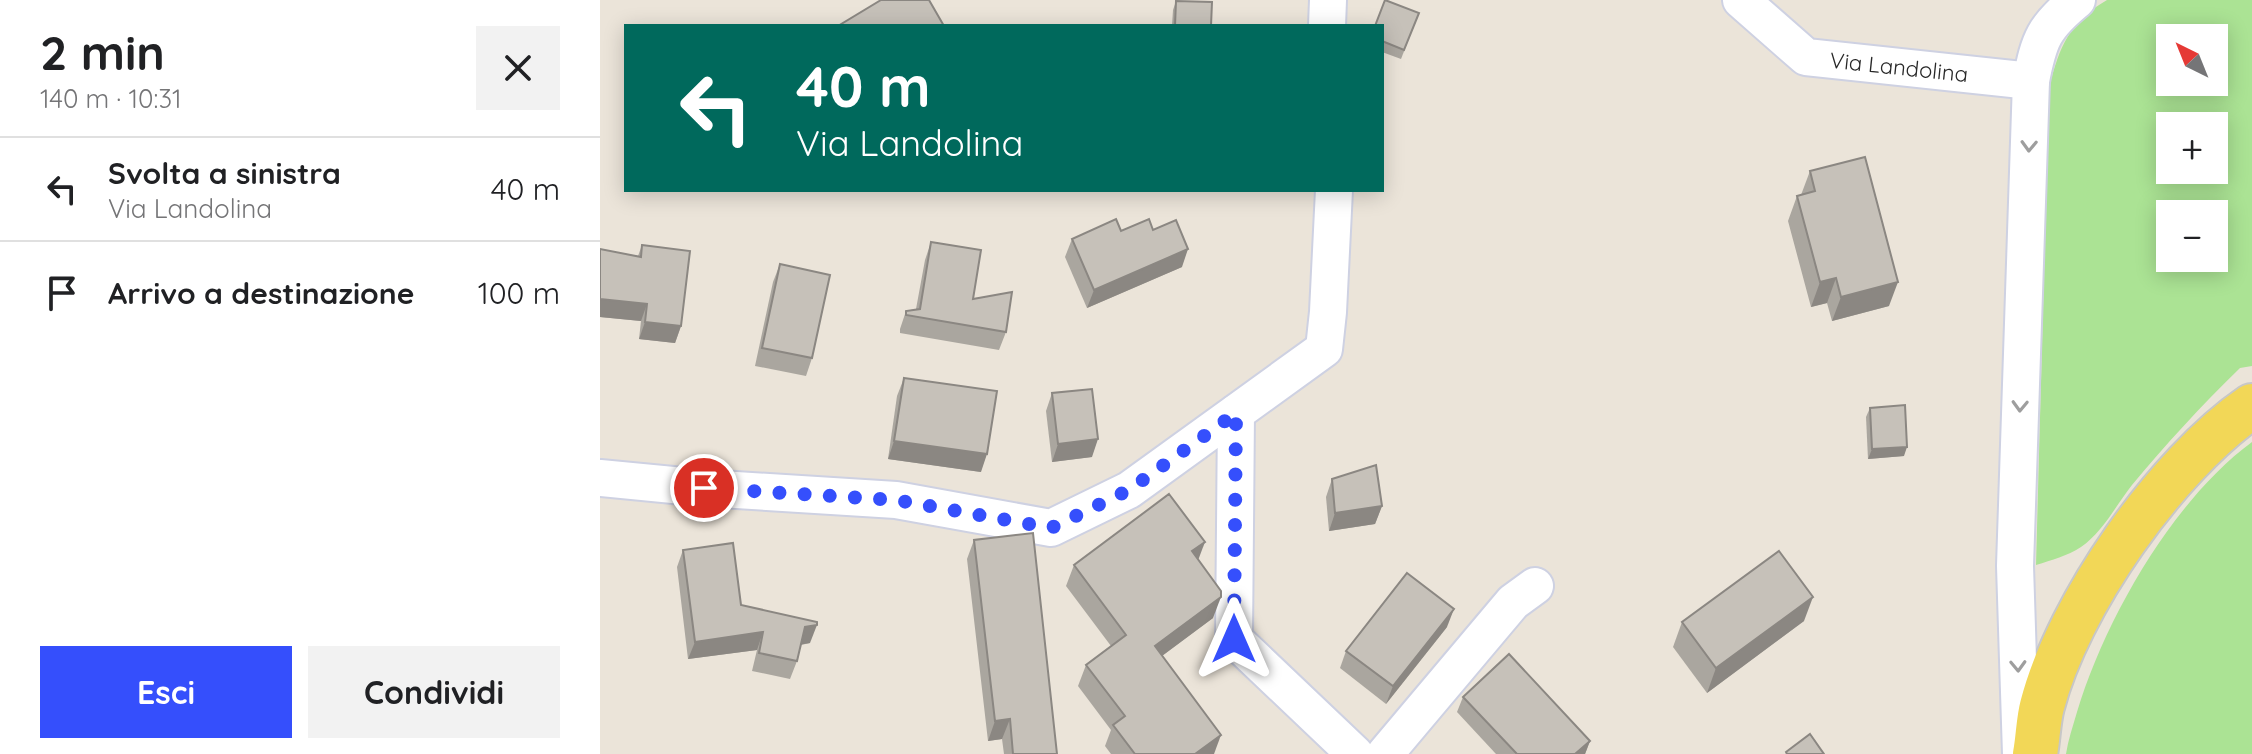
<!DOCTYPE html>
<html lang="it">
<meta charset="utf-8">
<style>
:root{--surface:#fff;--page:#f2f2f2;--text:#202124;--muted:#757577;--line:#e0e0e0;--accent:#354ffc}
body{margin:0;font-family:Quicksand,sans-serif;background:var(--page);color:var(--text);height:100vh;display:flex;flex-direction:column;font-size:30px;white-space:nowrap}
*{box-sizing:border-box;margin:0}
p{font-size:26px;color:var(--muted)}
.icon{flex:none;width:44px;height:44px;fill:none;stroke:currentColor;stroke-width:2;stroke-linecap:round;stroke-linejoin:round}
.map{position:relative;flex:1;overflow:hidden}
.side{display:flex;flex-direction:column;background:var(--surface);width:600px}
.side>*{flex:none}
.guide{position:absolute;left:24px;top:24px;width:760px;height:168px;border-radius:0px;box-shadow:0 4px 20px #0003;background:#00695c;color:#fff;overflow:hidden}
.needle{width:52px;rotate:317deg}
.fabs{position:absolute;left:1556px;top:24px;display:grid;gap:16px}
.fabs a{display:grid;place-items:center;width:72px;height:72px;border-radius:0px;background:var(--surface);box-shadow:0 4px 20px #0003;font-size:40px}
.pin{position:absolute;display:grid;place-items:center;width:68px;height:68px;color:#fff;margin:-34px;border:4px solid #fff;border-radius:50%;box-shadow:0 2px 8px #0007}
.me{position:absolute;width:88px;margin:-44px;rotate:0deg;stroke-linejoin:round;filter:drop-shadow(0 0 6px #0008)}
.turn{display:flex;align-items:center;gap:28px;height:168px;padding:0 40px;font-size:36px}
.turn .icon{width:104px;height:104px;stroke-width:2.5}
.turn b{display:block;font-size:56px;line-height:68px}
.round{display:grid;place-items:center;flex:none;width:84px;height:84px;border-radius:0px;background:var(--page)}
.summary{display:flex;align-items:center;justify-content:space-between;height:136px;padding:0 40px}
h1{font-size:48px;font-weight:700;line-height:60px}
.cta{display:flex;gap:16px;margin-top:auto;padding:16px 40px}
.cta a{flex:1;height:92px;border-radius:0px;background:var(--accent);color:#fff;font-size:32px;font-weight:700;line-height:92px;text-align:center}
.cta a+a{background:var(--page);color:var(--text)}
ul{padding:0;list-style:none}
li{display:flex;align-items:center;gap:24px;height:104px;padding:0 40px;border-top:2px solid var(--line)}
li div{flex:1}
li b{display:block;font-size:30px}
li em{font-style:normal}
main{display:flex;flex:1;min-height:0}
.map>svg:first-child{display:block}
.green{fill:#abe394;fill-rule:evenodd}
.lines{fill:none;stroke-linecap:round;stroke-linejoin:round}
.minor-casing{stroke:#ced1e2;stroke-width:40}
.major-casing{stroke:#c7c7c7;stroke-width:48}
.minor{stroke:#fff;stroke-width:36}
.major{stroke:#f2d757;stroke-width:44}
.wall{fill:#aaa69f}
.shaded-wall{fill:#8b8782}
.building{fill:#c6c1b9;stroke:#8b8782;stroke-width:2}
.oneway{stroke:#9e9e9e}
.route{stroke:#354ffc;stroke-width:14;stroke-dasharray:0 25.2}
.labels{text-anchor:middle;stroke-width:6;stroke-linejoin:round;paint-order:stroke}
.street-label{font-size:22px;fill:#282828;stroke:#fff}
</style>
<main>
<section class="side">
<div class="summary"><div><h1>2 min</h1><p>140 m · 10:31</p></div><a class="round"><svg class="icon" aria-label="close" viewBox="0 0 24 24"><path d="M6 6l12 12M18 6L6 18"/></svg></a></div>
<ul>
<li><svg class="icon" aria-label="left" viewBox="0 0 24 24"><path d="M17 20v-9H6M10 6l-5 5 5 5"/></svg><div><b>Svolta a sinistra</b><p>Via Landolina</p></div><em>40 m</em></li>
<li><svg class="icon" aria-label="arrive" viewBox="0 0 24 24"><path d="M6 21V4h12l-3 4 3 4H6"/></svg><div><b>Arrivo a destinazione</b></div><em>100 m</em></li>
</ul>
<div class="cta"><a>Esci</a><a>Condividi</a></div>
</section>
<div class="map">
<svg width="1652" height="754" viewBox="0 0 1652 754">
<rect width="100%" height="100%" fill="#ebe4d9"/>
<g class="green">
<path d="M1507,0H1652V366L1640,368C1600,407 1567,443 1532,485C1516,505 1503,532 1481,547C1467,556 1452,560 1436,565L1449,87C1460,46 1469,22 1507,0ZM1570,38H1614V82H1570ZM1570,126H1614V170H1570ZM1570,214H1614V258H1570Z"/>
<path d="M1652,442V754H1466C1468,740 1473,726 1477,712C1505,619 1573,500 1652,442Z"/>
</g>
<g class="lines">
<defs>
<g id="minor">
<path d="M1141,0L1206,57L1431,81"/>
<path d="M727,26L728,0"/>
<path d="M636,413L634,639L755,754"/>
<path d="M0,478L104,488L296,500L451,528L529,490L724,349L728,312L734,190"/>
<path d="M785,754L913,602L935,586"/>
<path d="M1421,754L1415,566L1431,81C1439,39 1444,27 1477,0"/>
</g>
<path id="major" d="M1435,754C1438,738 1438,721 1442,706C1468,605 1566,465 1652,406"/>
</defs>
<use href="#minor" class="minor-casing"/>
<use href="#major" class="major-casing"/>
<use href="#minor" class="minor"/>
<use href="#major" class="major"/>
</g>
<g class="wall">
<path d="M576,1L611,26H572L573,10Z"/>
<path d="M819,13L801,59L782,52V26Z"/>
<path d="M1210,171L1289,306L1232,321L1227,303L1211,307L1188,221L1197,196L1201,195Z"/>
<path d="M553,230L582,267L487,308L465,257L472,239L521,231Z"/>
<path d="M331,242L373,299L406,332L399,350L300,333V329L306,311L316,309L325,260Z"/>
<path d="M42,245L81,326L75,343L39,339L41,321L0,317V249L38,256Z"/>
<path d="M180,264L212,358L206,376L155,366L173,282Z"/>
<path d="M304,378L381,472L288,459L297,396Z"/>
<path d="M452,393L492,457L452,462L446,411Z"/>
<path d="M1270,408L1304,456L1268,459L1266,417Z"/>
<path d="M732,479L782,506L775,524L729,531L726,497Z"/>
<path d="M374,540L457,754H404L402,739L388,741L367,559Z"/>
<path d="M83,550L141,605L210,643L201,645L197,661L190,679L152,671L157,650L88,659L77,567Z"/>
<path d="M598,560L613,618L562,656L614,754H511L505,746L511,730L478,686L486,665L511,646L466,586L474,565Z"/>
<path d="M1204,621L1107,693L1073,647L1082,622Z"/>
<path d="M847,627L786,704L740,668L746,651Z"/>
<path d="M863,697L990,741L985,754H896L857,712Z"/>
</g>
<g class="shaded-wall">
<path d="M588,249L582,267L487,308L494,290Z"/>
<path d="M1236,278L1227,303L1211,307L1220,282Z"/>
<path d="M1298,282L1289,306L1232,321L1241,297Z"/>
<path d="M0,299L47,304L41,321L0,317Z"/>
<path d="M45,322L81,326L75,343L39,339Z"/>
<path d="M498,439L492,457L452,462L458,444Z"/>
<path d="M294,441L387,454L381,472L288,459Z"/>
<path d="M1307,447L1304,456L1268,459L1272,449Z"/>
<path d="M782,506L775,524L729,531L735,513Z"/>
<path d="M605,542L597,563L592,551Z"/>
<path d="M621,597L613,618L547,667L555,646Z"/>
<path d="M1213,597L1204,621L1107,693L1116,668Z"/>
<path d="M854,609L847,627L786,704L793,686Z"/>
<path d="M217,625L210,643L198,645L205,627Z"/>
<path d="M163,632L157,650L88,659L95,642Z"/>
<path d="M410,719L402,739L388,741L395,721Z"/>
<path d="M621,735L614,754H595Z"/>
<path d="M990,741L985,754H975Z"/>
</g>
<g class="building">
<path d="M281,0H329L344,26H238Z"/>
<path d="M785,0L819,13L804,50L782,41V26H775Z"/>
<path d="M576,1L612,2L611,26H575Z"/>
<path d="M1265,157L1298,282L1241,297L1236,278L1220,282L1197,196L1215,191L1210,171Z"/>
<path d="M516,219L521,231L549,219L553,230L576,220L588,249L494,290L472,239Z"/>
<path d="M331,242L381,250L373,299L412,292L406,332L306,315V311L320,309Z"/>
<path d="M42,245L90,251L81,326L45,322L47,304L0,299V249L41,257Z"/>
<path d="M180,264L230,275L212,358L162,348Z"/>
<path d="M304,378L397,391L387,454L294,441Z"/>
<path d="M492,389L498,439L458,444L452,393Z"/>
<path d="M1305,405L1307,447L1272,449L1270,408Z"/>
<path d="M776,465L782,506L735,513L732,479Z"/>
<path d="M569,494L605,542L592,551L621,591V597L555,646L621,735L595,754H535L513,725L525,716L486,665L526,635L474,565Z"/>
<path d="M433,533L457,754H413L410,719L395,721L374,540Z"/>
<path d="M133,543L141,605L217,622V625L205,627L197,661L159,653L163,632L95,642L83,550Z"/>
<path d="M1179,551L1213,597L1116,668L1082,622Z"/>
<path d="M807,573L854,609L793,686L746,651Z"/>
<path d="M909,654L990,741L975,754H917L863,697Z"/>
<path d="M1210,734L1224,754H1187L1186,752Z"/>
</g>
<defs><path id="oneway-chevron" d="M-2-3.5L2.5 0L-2 3.5" fill="none" stroke-width="1.6" stroke-linecap="round" stroke-linejoin="round" transform="scale(2)"/></defs>
<g class="oneway">
<use href="#oneway-chevron" transform="translate(1429 146) rotate(92)"/>
<use href="#oneway-chevron" transform="translate(1420 406) rotate(92)"/>
<use href="#oneway-chevron" transform="translate(1418 666) rotate(88)"/>
</g>
<g class="lines">
<path class="route" d="M104,488L296,500L451,528L529,490L636,413L634,639"/>
</g>
<g class="labels">
<g class="street-label">
<text transform="translate(1299 67) rotate(6)" y="8">Via Landolina</text>
</g>
</g>
</svg>
<div class="fabs">
<a><svg class="needle" viewBox="-14 -14 28 28"><path d="M0-13l5 13h-10z" fill="#e53935"/><path d="M0 13l5-13h-10z" fill="#757577"/></svg></a>
<a>+</a>
<a>−</a>
</div>
<div class="pin" style="left:104px;top:488px;background:#d93025"><svg class="icon" aria-label="arrive" viewBox="0 0 24 24"><path d="M6 21V4h12l-3 4 3 4H6"/></svg></div>
<svg class="me" style="left:634px;top:639px" viewBox="-20 -20 40 40"><path d="M0-17L14 15 0 8-14 15z" fill="#354ffc" stroke="#fff" stroke-width="4"/></svg>
<div class="guide">
<div class="turn"><svg class="icon" aria-label="left" viewBox="0 0 24 24"><path d="M17 20v-9H6M10 6l-5 5 5 5"/></svg><div><b>40 m</b>Via Landolina</div></div>
</div>
</div>
</main>
